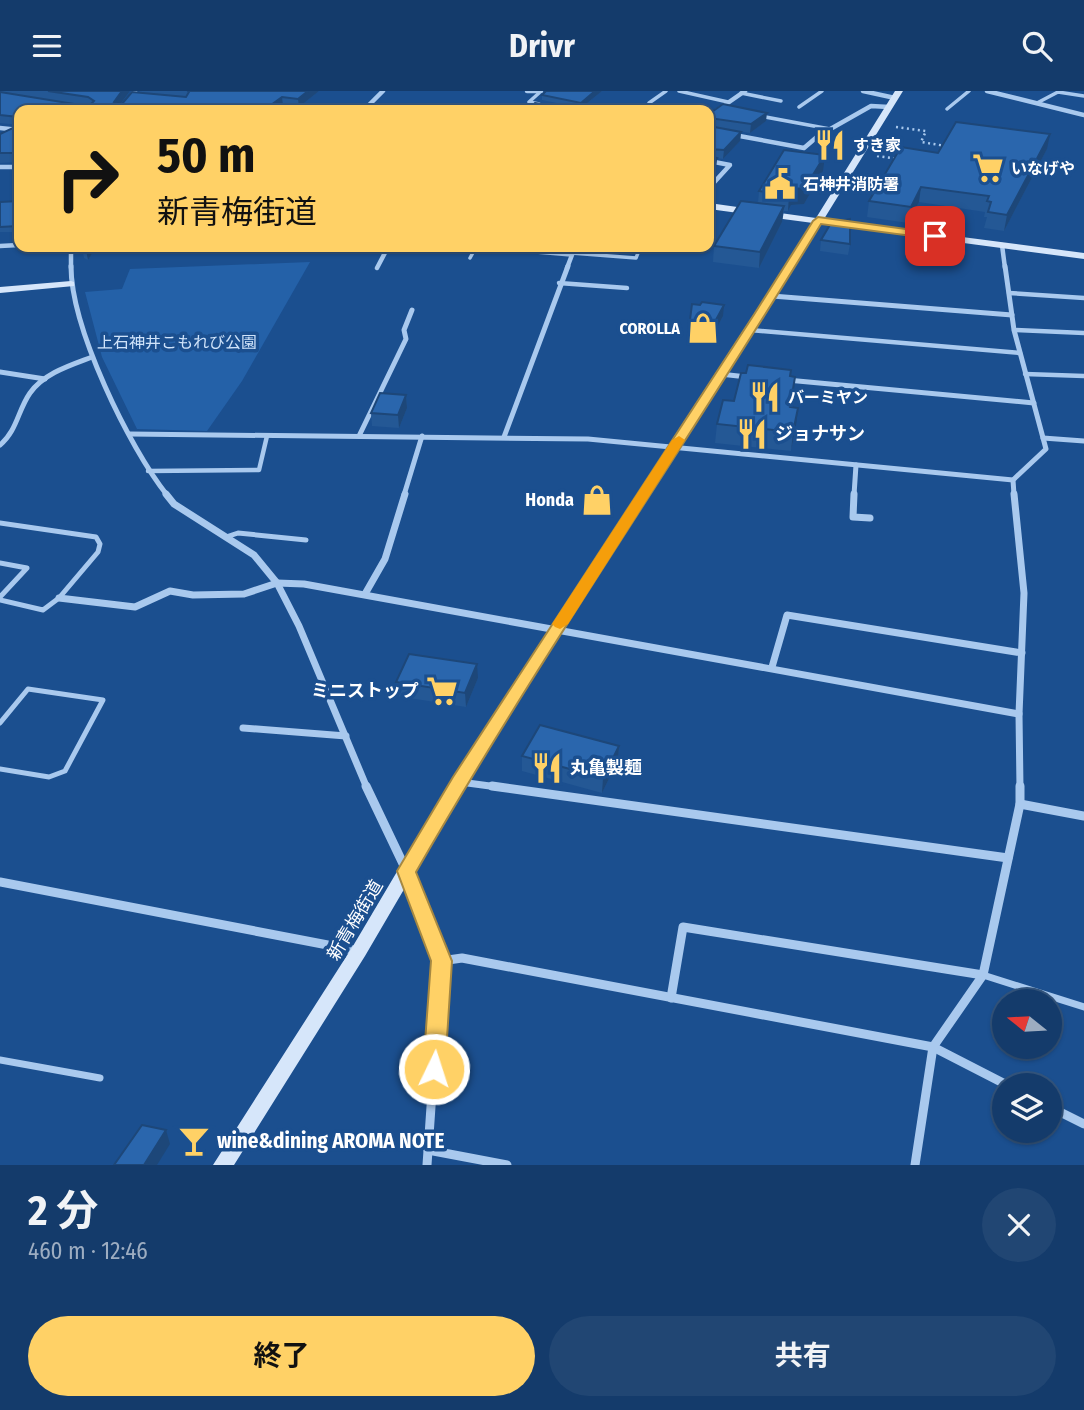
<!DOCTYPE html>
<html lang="ja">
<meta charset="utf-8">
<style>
:root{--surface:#143b6b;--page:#214673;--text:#f1f3f6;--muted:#9dadc1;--line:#33557e;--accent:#ffd166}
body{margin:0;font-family:"Fira Sans Condensed","Noto Sans JP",sans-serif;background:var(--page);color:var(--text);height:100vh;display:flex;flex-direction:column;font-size:26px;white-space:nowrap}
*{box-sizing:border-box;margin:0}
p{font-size:23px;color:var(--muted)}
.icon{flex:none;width:38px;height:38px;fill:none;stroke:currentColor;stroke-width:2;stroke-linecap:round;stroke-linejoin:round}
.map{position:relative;height:1074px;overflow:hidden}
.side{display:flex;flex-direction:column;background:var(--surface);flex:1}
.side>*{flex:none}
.banner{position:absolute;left:14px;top:14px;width:700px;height:147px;border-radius:14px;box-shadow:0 2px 5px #0004,0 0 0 2px var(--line);background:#ffd166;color:#111;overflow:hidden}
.needle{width:46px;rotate:288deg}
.controls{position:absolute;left:992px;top:898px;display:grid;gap:14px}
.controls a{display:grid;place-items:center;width:70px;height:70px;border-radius:50%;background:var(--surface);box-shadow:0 2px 5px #0004,0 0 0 2px var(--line);font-size:35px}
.pin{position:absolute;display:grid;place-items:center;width:60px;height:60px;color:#fff;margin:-30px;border-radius:14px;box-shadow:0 4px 10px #0006}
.me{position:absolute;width:77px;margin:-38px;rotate:4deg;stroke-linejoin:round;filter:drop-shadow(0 0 5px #0008)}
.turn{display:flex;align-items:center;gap:24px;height:147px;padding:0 28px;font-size:32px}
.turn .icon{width:91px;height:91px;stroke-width:2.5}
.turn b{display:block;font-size:49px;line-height:60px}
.round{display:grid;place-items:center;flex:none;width:74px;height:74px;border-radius:37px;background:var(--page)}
.headline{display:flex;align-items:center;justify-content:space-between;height:119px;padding:0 28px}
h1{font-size:42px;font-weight:700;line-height:52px}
.button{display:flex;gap:14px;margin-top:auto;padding:14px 28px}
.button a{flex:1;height:80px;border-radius:42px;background:var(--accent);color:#111;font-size:28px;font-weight:700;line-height:80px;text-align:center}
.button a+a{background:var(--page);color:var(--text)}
header{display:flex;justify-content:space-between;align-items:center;height:91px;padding:0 28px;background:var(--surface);font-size:32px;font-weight:700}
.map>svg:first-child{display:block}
.green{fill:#2461a8}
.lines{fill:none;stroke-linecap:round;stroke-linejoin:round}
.path{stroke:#a9c9ee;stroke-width:2.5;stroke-dasharray:2 3.5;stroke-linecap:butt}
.lane-far3{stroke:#a9c9ee;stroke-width:3.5}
.lane-far2{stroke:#a9c9ee;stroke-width:4.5}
.lane-far1{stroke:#a9c9ee;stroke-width:5}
.lane{stroke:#a9c9ee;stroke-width:7}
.street-far3{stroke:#a9c9ee;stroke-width:4.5}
.street-far2{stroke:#a9c9ee;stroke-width:5}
.street-far1{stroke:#a9c9ee;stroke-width:7}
.street{stroke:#a9c9ee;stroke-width:9}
.secondary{fill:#d6e6fa;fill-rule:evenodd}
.wall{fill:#245895}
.shaded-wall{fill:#1d4779}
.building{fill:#2a66ad;stroke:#1d4779;stroke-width:2}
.route{fill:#ffd166;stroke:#a68842;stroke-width:2}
.slow{fill:#f59e0b}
.labels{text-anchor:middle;stroke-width:7;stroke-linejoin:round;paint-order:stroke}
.far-poi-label{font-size:16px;font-weight:bold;fill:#fff;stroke:#1b4f8f;text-anchor:start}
.far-park-label{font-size:16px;fill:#cfe3fa;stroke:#1b4f8f}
.poi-label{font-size:18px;font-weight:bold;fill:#fff;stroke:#1b4f8f;text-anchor:start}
.street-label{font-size:18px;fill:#fff;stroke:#1b4f8f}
.near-poi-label{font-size:21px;font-weight:bold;fill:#fff;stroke:#1b4f8f;text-anchor:start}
</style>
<header><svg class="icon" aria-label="menu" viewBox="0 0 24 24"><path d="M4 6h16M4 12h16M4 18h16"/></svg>Drivr<svg class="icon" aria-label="search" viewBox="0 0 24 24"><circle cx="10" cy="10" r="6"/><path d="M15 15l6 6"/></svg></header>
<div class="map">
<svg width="1084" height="1074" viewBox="0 0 1084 1074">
<rect width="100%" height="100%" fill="#1b4f8f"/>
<path class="green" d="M310,171L242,290L207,340L137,338L102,266L85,201L122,198L130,178Z"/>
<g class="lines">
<g class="path">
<path d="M896,36L926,40L921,51L946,55"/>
<path d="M877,65L900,68"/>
<path d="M935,129L942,115"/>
</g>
<g class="lane-far3">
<path d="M679,0L728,11"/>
<path d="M539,2L529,11L539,13"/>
<path d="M741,2L781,10"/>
<path d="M649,12L666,0"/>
<path d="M1037,12L1058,1L1084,5"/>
<path d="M799,16L822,0"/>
<path d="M947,18L969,0"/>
<path d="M760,25L830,38"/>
<path d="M476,156L571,164"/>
<path d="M571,162L636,167L640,157"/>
<path d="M470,167L476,156"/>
</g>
<g class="lane-far2">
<path d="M559,192L627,197"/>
<path d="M1009,202L1084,207"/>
<path d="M750,239L1020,262"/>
<path d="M1014,239L1084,242"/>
<path d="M1025,283L1084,285"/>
<path d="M148,380L259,379L267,345"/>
</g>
<g class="lane-far1">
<path d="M0,432L96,446L100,453L98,461L59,507L43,519L0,509"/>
<path d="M226,446L238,442L306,449"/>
<path d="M0,472L27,477L0,506"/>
<path d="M0,632L28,598L103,609L65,680L49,686L0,678"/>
</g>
<g class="lane">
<path d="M983,884L1084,916"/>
<path d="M0,969L100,987"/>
</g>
<g class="street-far3">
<path d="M527,0H541"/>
<path d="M863,0L895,7"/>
<path d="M987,0L1084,24"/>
<path d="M120,19L135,0"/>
<path d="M364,19L383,0"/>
<path d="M709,25L745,0"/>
<path d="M0,37L19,39"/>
<path d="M734,44L804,57L818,45L871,15L889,16"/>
<path d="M709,70L730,74L709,97"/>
<path d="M0,76H19"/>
<path d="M1002,154L1005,177"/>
<path d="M0,155L19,154"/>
<path d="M71,156V177"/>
<path d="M377,177L388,156"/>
<path d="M567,177L575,156"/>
</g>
<g class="street-far2">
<path d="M71,175C71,237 129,356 167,404"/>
<path d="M1005,175L1014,239L1046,358L1013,389L1014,404"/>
<path d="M772,205L1012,224"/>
<path d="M0,281L45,288"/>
<path d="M720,283L747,286"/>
<path d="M787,289L1034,312"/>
<path d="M130,343L588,348L1013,389"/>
<path d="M359,345L406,248L404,239L412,219"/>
<path d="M504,346L568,175"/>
<path d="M1043,347L1084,350"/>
<path d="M0,354C17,340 18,319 30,302C44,282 71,274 92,266"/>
<path d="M404,404L422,345"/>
<path d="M854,404L856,374"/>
</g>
<g class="street-far1">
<path d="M166,403L174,413L254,464L277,492L299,535L367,697"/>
<path d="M854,403L853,426L870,427"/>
<path d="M1014,403L1024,502L1019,623L1020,697"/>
<path d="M365,503L385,468L405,403"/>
<path d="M59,507L135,516L170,500L193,504L244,503L277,492L304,493L1019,623"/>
<path d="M772,576L787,524L1022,562"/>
<path d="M243,637L346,645"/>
<path d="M460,691L505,697"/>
</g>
<g class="street">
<path d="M366,695L407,781L441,870L427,1074"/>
<path d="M492,695L1008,767"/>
<path d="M1020,713L1084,725"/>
<path d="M0,791L359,860"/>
<path d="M441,870L462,867L933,956L1007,994"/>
<path d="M671,907L683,836L983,884"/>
<path d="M1050,1016L1084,1033"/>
<path d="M428,1059L507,1074"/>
<path d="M915,1074L933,956L983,884L1020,713V695"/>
</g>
<g class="secondary">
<path d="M895,0H903L824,128L1084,162V168L821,133L465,694L365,865L234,1074H213L353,855L453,686L813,132L709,118V112L816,127Z"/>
<path d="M71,190L74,191V195L0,202V196Z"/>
</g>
</g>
<g class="wall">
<path d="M0,0H130L120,14H121L140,1L139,0H319L299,16L283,15L19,19V71L0,72V43L19,34L0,32V1L79,13L0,1Z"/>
<path d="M546,0H602L581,17L542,9V4Z"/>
<path d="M709,23L766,30L750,42L732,39L741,41L740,50L723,68L717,67L716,76L709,85Z"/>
<path d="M1047,58L1004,140L984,137L987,126H984L985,121L919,111L908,132L867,126L869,110L938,62Z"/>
<path d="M823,80L804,113L791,114L788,120H784L782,131L759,177L713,171L714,155L758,112L759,100Z"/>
<path d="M19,110V141H0V111Z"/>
<path d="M821,149L850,153L848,164L820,160Z"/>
<path d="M96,156L88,169L84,167L82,157Z"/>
<path d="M723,225L709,252L688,249L689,237Z"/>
<path d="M790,285V316L796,335L791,360L715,352L717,333L734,310Z"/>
<path d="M406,304L407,317L399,337L372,335L371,322Z"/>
<path d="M478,587L466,616L397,605L396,591Z"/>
<path d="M619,655L618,669L602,702L522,680V665Z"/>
</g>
<g class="shaded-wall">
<path d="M122,0H130L116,19L114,11Z"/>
<path d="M308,0H319L299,16L298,8Z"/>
<path d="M595,0H602L581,17V12Z"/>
<path d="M282,6L283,15L277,19H264Z"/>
<path d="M767,22L766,30L750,42L751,33Z"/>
<path d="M741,41L740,50L723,68L724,59Z"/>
<path d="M1050,43L1047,58L1004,140L1007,124Z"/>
<path d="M825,64L823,80L804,113L791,114L788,120L789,104L793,98Z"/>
<path d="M717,67L716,76L709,85V76Z"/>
<path d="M921,96L919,111L908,132L911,116Z"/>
<path d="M784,115L782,131L759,177L760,161Z"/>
<path d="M88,156H96L88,169L86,159Z"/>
<path d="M724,214L723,225L709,252L710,240Z"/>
<path d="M406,304L407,317L399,337L398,324Z"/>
<path d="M798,317L796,335L791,360L793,341Z"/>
<path d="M477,573L478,587L466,616L465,602Z"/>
<path d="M619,655L618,669L602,702L603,687Z"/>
<path d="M166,1039L170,1053L157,1074H144Z"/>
</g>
<g class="building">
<path d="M48,0H122L114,11L121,14L132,1L186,6L189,1L188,0H308L298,8L282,6L264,19H19V27L18,26L0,24V1L74,13H91L94,10L88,6Z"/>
<path d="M546,0H595L581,12L542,4Z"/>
<path d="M535,12L573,18L571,19H534L529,18Z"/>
<path d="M723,13L767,22L751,33L709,27V23Z"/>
<path d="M956,31L1050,43L1007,124L988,121L991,111L987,110L989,105L921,96L911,116L869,110L901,56L938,62Z"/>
<path d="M19,34V64L17,62H0V43Z"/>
<path d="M709,35L741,41L724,59L709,58Z"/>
<path d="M784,59L825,64L805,97L793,98L789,104L759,100Z"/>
<path d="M709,65L717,67L709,76Z"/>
<path d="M19,110V133L18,135L0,136V111Z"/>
<path d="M741,110L784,115L760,161L714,155Z"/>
<path d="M850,128V153L821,149L831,132Z"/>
<path d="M702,211L724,214L710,240L689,237L692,213L700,214Z"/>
<path d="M748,274L791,279L790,285L795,286L790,316L798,317L793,341L717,333L723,309L734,310L741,282H746Z"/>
<path d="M380,302L406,304L398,324L371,322Z"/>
<path d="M409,563L477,573L465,602L396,591Z"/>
<path d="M540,634L619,655L603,687L522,665Z"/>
<path d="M142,1034L166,1039L144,1074H114Z"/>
</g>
<path class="route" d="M818,126L935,142L941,145L935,148L821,133C689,351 543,560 416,781L452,870L445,978L441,985L434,987L426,985L423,978L431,870L397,780L453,686L755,222L813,130Z"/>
<path class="slow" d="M679,345L685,349L568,533L560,538L555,536L552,533L672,349Z"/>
<defs>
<symbol id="restaurant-bare" viewBox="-9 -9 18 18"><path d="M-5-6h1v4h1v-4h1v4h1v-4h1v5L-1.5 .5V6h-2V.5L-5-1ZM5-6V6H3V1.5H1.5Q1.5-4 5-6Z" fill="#ffd166" stroke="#1b4f8f" stroke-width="2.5" paint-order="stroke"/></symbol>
<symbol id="supermarket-bare" viewBox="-9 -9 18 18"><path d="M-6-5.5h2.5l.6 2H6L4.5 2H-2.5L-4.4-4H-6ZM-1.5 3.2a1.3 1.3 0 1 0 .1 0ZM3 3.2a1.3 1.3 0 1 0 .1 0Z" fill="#ffd166" stroke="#1b4f8f" stroke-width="2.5" paint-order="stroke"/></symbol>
<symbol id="civic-bare" viewBox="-9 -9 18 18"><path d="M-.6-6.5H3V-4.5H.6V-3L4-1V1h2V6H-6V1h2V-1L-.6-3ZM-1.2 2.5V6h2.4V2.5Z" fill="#ffd166" stroke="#1b4f8f" stroke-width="2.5" paint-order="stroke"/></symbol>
<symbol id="shop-bare" viewBox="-9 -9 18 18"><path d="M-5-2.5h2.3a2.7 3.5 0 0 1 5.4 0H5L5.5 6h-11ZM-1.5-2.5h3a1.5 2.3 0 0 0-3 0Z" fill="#ffd166" stroke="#1b4f8f" stroke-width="2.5" paint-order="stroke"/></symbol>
<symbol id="bar-bare" viewBox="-9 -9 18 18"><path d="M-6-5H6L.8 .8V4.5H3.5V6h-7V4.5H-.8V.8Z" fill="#ffd166" stroke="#1b4f8f" stroke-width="2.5" paint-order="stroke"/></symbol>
</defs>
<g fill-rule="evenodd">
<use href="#restaurant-bare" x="808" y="32" width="44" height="44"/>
<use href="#supermarket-bare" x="966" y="55" width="44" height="44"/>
<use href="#civic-bare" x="758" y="71" width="44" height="44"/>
<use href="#shop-bare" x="681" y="215" width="44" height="44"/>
<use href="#restaurant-bare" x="743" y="284" width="44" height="44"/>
<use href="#restaurant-bare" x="730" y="321" width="44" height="44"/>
<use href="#shop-bare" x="575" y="387" width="44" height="44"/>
<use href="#supermarket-bare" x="420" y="578" width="44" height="44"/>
<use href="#restaurant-bare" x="525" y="655" width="44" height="44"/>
<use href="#bar-bare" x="172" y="1028" width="44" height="44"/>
</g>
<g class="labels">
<g class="far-poi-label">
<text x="853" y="60">すき家</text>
<text x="1011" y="83">いなげや</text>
<text x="803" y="99">石神井消防署</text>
<text x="680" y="243" text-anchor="end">COROLLA</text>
<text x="788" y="312">バーミヤン</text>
</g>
<g class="far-park-label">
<text x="177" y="257">上石神井こもれび公園</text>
</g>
<g class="poi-label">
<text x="775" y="349">ジョナサン</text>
<text x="574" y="415" text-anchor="end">Honda</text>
<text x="419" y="606" text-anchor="end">ミニストップ</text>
<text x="570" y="683">丸亀製麺</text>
</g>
<g class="street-label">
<text transform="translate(355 829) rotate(-59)" y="6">新青梅街道</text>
</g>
<g class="near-poi-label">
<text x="217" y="1057">wine&amp;dining AROMA NOTE</text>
</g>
</g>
</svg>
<div class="controls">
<a><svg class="needle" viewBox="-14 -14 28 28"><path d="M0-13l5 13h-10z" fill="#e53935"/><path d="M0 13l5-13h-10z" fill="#9dadc1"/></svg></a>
<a><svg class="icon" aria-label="layers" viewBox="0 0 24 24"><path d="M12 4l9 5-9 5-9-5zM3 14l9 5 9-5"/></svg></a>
</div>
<div class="pin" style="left:935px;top:145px;background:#d93025"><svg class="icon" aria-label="arrive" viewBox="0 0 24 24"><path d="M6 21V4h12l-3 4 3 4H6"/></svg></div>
<svg class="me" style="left:434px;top:978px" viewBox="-20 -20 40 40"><circle r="17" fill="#ffd166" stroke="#fff" stroke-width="3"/><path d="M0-11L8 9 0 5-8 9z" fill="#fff"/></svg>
<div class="banner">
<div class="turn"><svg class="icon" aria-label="right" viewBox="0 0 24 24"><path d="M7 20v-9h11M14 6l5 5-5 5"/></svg><div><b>50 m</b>新青梅街道</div></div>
</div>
</div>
<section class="side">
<div class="headline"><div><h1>2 分</h1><p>460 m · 12:46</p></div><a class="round"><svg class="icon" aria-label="close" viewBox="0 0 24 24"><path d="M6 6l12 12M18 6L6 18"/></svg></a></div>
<div class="button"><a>終了</a><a>共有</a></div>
</section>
